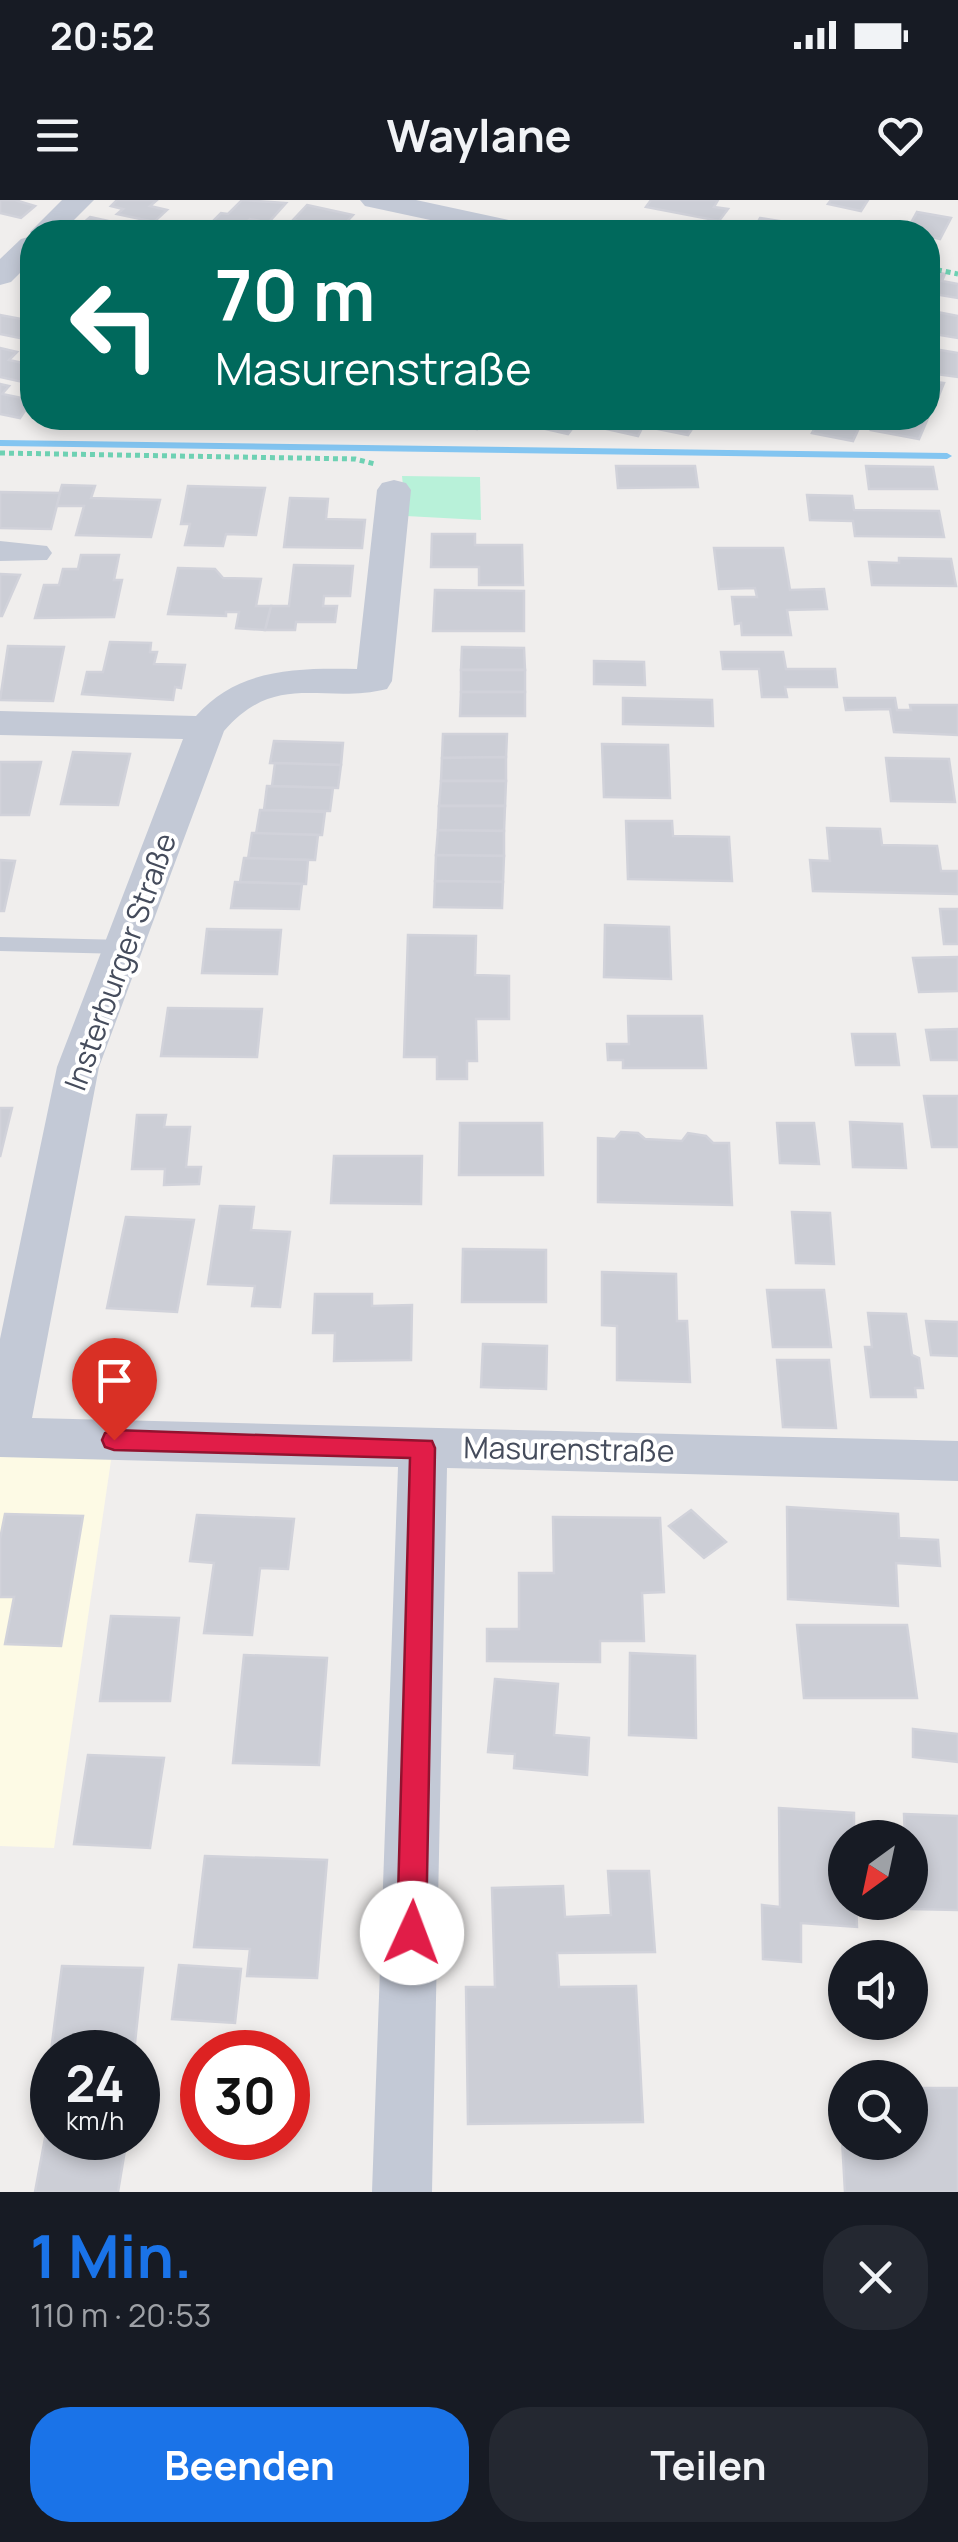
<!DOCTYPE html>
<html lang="de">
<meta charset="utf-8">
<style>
:root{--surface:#171b24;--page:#242831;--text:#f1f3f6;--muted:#9ea1a6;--accent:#1a73e8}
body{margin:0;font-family:Manrope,sans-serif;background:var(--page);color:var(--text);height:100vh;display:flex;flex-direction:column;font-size:38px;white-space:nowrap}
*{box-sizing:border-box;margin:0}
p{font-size:32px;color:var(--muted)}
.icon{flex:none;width:55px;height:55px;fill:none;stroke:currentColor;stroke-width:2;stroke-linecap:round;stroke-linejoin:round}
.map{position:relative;height:1992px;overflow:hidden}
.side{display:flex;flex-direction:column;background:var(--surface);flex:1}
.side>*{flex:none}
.guide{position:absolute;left:20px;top:20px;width:920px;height:210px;border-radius:40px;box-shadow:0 5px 15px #0003;background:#00695c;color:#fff;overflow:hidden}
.needle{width:65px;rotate:213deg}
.buttons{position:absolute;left:828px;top:1620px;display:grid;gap:20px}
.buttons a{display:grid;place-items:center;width:100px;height:100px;border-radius:50%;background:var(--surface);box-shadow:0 5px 15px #0003;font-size:50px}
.speed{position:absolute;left:30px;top:1830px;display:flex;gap:20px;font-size:50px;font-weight:700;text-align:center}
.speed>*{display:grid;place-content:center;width:130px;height:130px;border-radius:50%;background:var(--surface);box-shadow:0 5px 15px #0003;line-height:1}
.speed small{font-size:25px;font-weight:400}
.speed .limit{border:15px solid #d22;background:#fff;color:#111}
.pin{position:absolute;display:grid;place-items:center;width:85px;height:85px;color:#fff;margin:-102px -42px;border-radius:50% 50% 50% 0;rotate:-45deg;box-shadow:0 0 10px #0007}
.pin .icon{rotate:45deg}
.me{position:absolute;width:110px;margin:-55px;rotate:2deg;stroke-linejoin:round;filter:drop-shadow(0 0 8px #0008)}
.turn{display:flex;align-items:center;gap:35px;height:210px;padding:0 30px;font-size:45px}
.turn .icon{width:130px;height:130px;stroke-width:2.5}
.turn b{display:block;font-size:70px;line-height:85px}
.round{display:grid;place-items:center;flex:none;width:105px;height:105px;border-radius:40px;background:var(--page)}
.head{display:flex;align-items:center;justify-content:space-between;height:170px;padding:0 30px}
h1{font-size:60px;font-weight:700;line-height:75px;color:var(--accent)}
.action{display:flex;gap:20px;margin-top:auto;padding:20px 30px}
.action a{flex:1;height:115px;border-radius:40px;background:var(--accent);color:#fff;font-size:40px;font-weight:700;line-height:115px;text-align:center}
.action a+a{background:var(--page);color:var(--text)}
.status{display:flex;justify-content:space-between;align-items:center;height:70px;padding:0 50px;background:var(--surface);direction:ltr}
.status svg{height:28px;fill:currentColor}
header{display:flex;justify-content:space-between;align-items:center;height:130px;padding:0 30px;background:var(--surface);font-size:45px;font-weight:700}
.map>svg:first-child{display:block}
.commercial{fill:#fdfae5}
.green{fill:#b8f1d9}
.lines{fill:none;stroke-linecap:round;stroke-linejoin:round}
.stream{fill:#83c5f1;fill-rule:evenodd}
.building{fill:#ccced6;stroke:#d1d2da;stroke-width:2.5}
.path{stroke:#6ed1b3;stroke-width:5;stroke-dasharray:5 4;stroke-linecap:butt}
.lane{fill:#c3c9d6;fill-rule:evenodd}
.street{fill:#c3c9d6;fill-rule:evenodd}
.route{fill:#e11d48;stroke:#92132f;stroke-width:2.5}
.labels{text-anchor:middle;stroke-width:8;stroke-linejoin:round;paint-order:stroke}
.street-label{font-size:30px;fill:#454c5c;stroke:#fff}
</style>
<div class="status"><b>20:52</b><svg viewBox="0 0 49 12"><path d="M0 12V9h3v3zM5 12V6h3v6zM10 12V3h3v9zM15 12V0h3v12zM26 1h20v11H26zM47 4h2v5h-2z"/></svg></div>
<header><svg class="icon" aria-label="menu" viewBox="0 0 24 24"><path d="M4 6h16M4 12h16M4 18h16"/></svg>Waylane<svg class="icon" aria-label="heart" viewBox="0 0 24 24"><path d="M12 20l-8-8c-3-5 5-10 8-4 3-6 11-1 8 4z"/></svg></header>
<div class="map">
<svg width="958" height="1992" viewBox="0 0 958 1992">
<rect width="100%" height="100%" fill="#f0eeed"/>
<path class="commercial" d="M0,1237L114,1240L54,1648L0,1646Z"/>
<path class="green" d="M402,276L480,277L481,320L406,316Z"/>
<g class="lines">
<path class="stream" d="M0,240L947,253L952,256L947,259L0,246Z"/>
</g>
<g class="building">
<path d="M0,0H15L35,6L21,18L0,13Z"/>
<path d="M117,0H157L150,6L167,10L154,22L117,14L123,9L111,6Z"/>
<path d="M242,0L286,3L268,23L250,19L241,28L229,26L222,32L204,30L221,13L228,14Z"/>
<path d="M651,0H718L714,7L728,9L719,21L646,7Z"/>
<path d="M831,0H868L861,11L828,4Z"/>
<path d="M307,5L353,15L342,27L364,31L297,32L306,23L293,20Z"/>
<path d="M917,12L951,18L940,39L928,36V32H906Z"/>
<path d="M90,17L122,24L113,32H73Z"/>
<path d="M760,18L804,25L800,32H752Z"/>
<path d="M928,71L945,74L942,81L958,84V98L928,93Z"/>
<path d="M932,111L958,116V138L928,133Z"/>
<path d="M0,115L32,121V137L29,140L0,134Z"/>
<path d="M0,148L17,152L9,160L32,165V184L0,177Z"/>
<path d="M928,148L958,153V177L928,173Z"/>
<path d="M928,181L944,183L935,205L928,204Z"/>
<path d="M0,184L9,186L2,194L32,200L20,218L0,214Z"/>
<path d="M431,218H486L477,229Z"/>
<path d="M514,218H580L568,234L511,221Z"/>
<path d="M609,218H699L688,235L643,226L638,236L602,228Z"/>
<path d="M820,218H843L839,224L859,228L853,241L812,233Z"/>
<path d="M877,218H928L919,239L871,230Z"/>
<path d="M616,266H695L698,287L618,288Z"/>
<path d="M866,266L933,267L937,289H869Z"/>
<path d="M62,285L95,286L91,298L160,300L151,337L76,335L84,306H56Z"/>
<path d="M188,286L265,288L256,335L226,334L223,346L185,345L190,324H181Z"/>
<path d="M0,292L60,293L51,329L0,328Z"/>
<path d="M807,295L852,296L854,310L939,311L944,337L855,336L853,321L810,320Z"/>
<path d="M290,298L328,299L326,319L365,320L362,348L284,347Z"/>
<path d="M432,334H475V345H522L523,385H479V367H431Z"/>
<path d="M714,348H783L790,390L824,389L827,409L787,410L791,435H742L741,423L735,424L732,397H757L755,388L719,389Z"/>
<path d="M81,355H119L114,380H122L114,417L35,418L44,385H59L63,369H78Z"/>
<path d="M899,358L951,359L956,386L872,385L869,362L899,363Z"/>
<path d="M294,365L353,366L350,396H324L323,406H337L335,422H296L295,430H265L271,406H289Z"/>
<path d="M178,368L215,369L223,378L261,379L256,406H271L265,430L236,428L239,412H226V416L168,414Z"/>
<path d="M0,374L20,375L2,416H0Z"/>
<path d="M435,390L524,391V431H433Z"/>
<path d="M110,442L151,443L150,452H157L154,464L185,465L181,488L175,487L173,500L82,494L87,472H103Z"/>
<path d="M8,446L64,447L53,501L0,500Z"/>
<path d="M462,447L524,448L525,470H461Z"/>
<path d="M721,452H783L786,469H835L837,487H785L787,497H762L759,469H723Z"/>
<path d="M594,461L644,462L645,485L594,484Z"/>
<rect x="461" y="470" width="64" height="22"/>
<path d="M461,492H525V516H460Z"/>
<path d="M623,498L712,500L713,526L623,524Z"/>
<path d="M844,498H895L897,510H911L910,505H958V535L894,532L890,509L846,510Z"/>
<path d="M443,534H507L506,557L442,558Z"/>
<path d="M274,541L343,543L341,565L270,563Z"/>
<path d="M602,544L668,545L670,598L604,597Z"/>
<path d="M73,552L130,554L118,605L61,604Z"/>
<path d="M506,557V581H441L442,558Z"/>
<path d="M886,558L949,559L955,602L891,601Z"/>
<path d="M0,562H41L29,615H0Z"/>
<path d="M275,563L341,565L338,588L272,586Z"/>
<path d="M441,581H506L505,606H439Z"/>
<path d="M267,586L333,588L330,611L264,610Z"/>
<path d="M439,606H505L504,631L438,630Z"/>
<path d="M260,610L325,612L322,635L256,634Z"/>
<path d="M626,621H672L673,636L729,637L732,681L628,679Z"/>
<path d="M827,628L880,629L882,645L937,646L941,671H958V694L813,691L810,660L830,661Z"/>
<path d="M438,630L504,631V656L436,655Z"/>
<path d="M252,633L318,635L315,660L248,659Z"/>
<path d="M436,655L504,656L503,682L435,681Z"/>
<path d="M244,658L308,660L306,684L240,682Z"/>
<path d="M0,660L15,661L4,711H0Z"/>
<path d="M435,681L503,682L502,708L434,707Z"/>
<path d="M235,682L302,684L299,709L231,708Z"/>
<path d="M940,709H958V744H944Z"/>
<path d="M605,725L669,727L671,779L604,777Z"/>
<path d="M207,729L281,730L277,774L202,773Z"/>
<path d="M408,735L476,736L475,775L509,776V819H476L477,861H467V879H437V857H404Z"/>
<path d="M958,757V791L919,792L913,758Z"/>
<path d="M168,808L262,809L257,857L161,856Z"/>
<path d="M628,816H702L706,868H623V860H608L607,844H629Z"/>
<path d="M958,829V860H931L926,830Z"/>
<path d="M852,834H895L899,865H856Z"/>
<path d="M924,896H958V947H932Z"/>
<path d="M0,908H12L0,957Z"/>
<path d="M137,915H166L164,927H190L186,967H201L199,984L164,985L165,969H132Z"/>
<path d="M850,922L902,924L906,968L853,967Z"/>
<path d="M460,923H542L543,975H459Z"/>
<path d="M777,923H814L819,964L780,963Z"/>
<path d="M621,932L638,933L645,939L682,941L688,933L706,936L713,943H729L732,1005L598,1002V938L615,939Z"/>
<path d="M334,956H422L421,1004L331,1003Z"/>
<path d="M220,1006L254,1007L251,1030L290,1032L280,1107L252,1106L255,1086L208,1084Z"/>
<path d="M792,1012L830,1013L834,1064L796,1063Z"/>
<path d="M126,1017L194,1020L177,1112L107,1108Z"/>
<path d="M463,1049L546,1050V1102H462Z"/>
<path d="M602,1072L676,1074L677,1121H687L690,1182L617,1180V1126L602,1125Z"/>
<path d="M767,1090H824L831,1147H773Z"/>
<path d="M315,1094H372V1106L412,1105L411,1160L334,1161L335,1133H313Z"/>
<path d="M868,1113L906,1114L912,1155L919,1158L923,1188H915L916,1197H871L865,1147H872Z"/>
<path d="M926,1121L958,1122V1156L931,1155Z"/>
<path d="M483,1144L547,1146L546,1189L481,1187Z"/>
<path d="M777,1160H829L836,1228L783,1227Z"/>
<path d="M787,1307L898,1314L899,1338L938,1340L940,1366L896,1363L898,1406L788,1399Z"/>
<path d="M691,1310L726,1342L704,1358L669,1326Z"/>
<path d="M5,1314L83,1316L61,1446L5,1444L14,1397H0V1339Z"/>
<path d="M197,1315L294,1319L288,1369L260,1368L252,1435L204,1433L214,1363L190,1361Z"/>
<path d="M553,1317L660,1318L664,1392L642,1393L644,1441H600V1462L487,1461V1429H519V1373H554Z"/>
<path d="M111,1416L179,1418L170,1501H100Z"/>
<path d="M797,1425H907L917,1498H804Z"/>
<path d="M630,1453L695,1456L696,1538L629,1535Z"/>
<path d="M244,1455L327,1458L319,1565L233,1563Z"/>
<path d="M495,1479L558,1484L554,1535L589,1538L587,1575L514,1568L515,1554L488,1552Z"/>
<path d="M913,1529L958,1534V1562L913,1557Z"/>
<path d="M88,1555L164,1558L150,1648L74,1644Z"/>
<path d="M779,1608L854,1613V1638H845V1702H856L857,1727L801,1723V1762L763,1759L762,1705L780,1707Z"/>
<path d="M904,1614L958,1616V1710L911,1709L910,1638H905Z"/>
<path d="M205,1656L327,1660L317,1778L247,1776L250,1749L194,1747Z"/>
<path d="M608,1671H649L655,1752L557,1753L559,1787L636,1786L643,1922L468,1924L466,1787H495L492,1688L563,1686L565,1717L611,1715Z"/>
<path d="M179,1765L241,1769L235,1823L172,1819Z"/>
<path d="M62,1766L143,1768L134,1852H52V1890H46Z"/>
<path d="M839,1886H845V1942H910V1888H958V1992H845Z"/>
<path d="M51,1906L52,1938H127L118,1992H35Z"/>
</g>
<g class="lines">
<g class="path">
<path d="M928,68L958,74"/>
<path d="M0,253L355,259L375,264"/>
</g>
<path class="lane" d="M0,737L125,740L135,747L125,754L0,751Z"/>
<g class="street">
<path d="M62,0H94L62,32L32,35L30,32Z"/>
<path d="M360,0H416L536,26L540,32H486L365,6Z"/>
<path d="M32,36V61L11,82L0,85V59L21,39Z"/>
<path d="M394,280L406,283L411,290L392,481L387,489C323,505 277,470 224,531L99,867L32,1218L958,1241V1281L447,1268L432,1992H372L398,1267L0,1257V1139L57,867L183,539L0,535V511L196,516C238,468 297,468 357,469L377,290L382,283Z"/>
<path d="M0,341L47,346L52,353L47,360L0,361Z"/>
</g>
</g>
<path class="route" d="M114,1230L432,1241L435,1248L426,1733L422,1742L412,1746L401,1742L397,1733L410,1258L114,1250L105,1247L102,1240L105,1233Z"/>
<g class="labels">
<g class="street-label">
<text transform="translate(121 762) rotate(-70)" y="10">Insterburger Straße</text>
<text transform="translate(569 1250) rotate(1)" y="10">Masurenstraße</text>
</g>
</g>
</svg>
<div class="buttons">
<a><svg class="needle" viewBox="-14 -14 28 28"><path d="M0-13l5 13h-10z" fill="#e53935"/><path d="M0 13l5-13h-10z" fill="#9ea1a6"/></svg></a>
<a><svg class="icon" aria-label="sound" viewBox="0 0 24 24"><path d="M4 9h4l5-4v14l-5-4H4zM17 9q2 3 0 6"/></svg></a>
<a><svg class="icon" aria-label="search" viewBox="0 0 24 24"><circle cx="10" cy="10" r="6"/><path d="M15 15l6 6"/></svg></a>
</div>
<div class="speed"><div>24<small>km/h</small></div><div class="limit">30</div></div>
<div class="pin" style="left:114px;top:1240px;background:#d93025"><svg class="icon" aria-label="arrive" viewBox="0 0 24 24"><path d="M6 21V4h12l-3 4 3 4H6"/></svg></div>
<svg class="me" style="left:412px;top:1733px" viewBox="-20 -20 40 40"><circle r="19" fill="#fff"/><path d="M0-13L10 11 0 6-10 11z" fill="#e11d48"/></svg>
<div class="guide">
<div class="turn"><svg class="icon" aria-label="left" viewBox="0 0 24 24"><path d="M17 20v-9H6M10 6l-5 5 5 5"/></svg><div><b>70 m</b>Masurenstraße</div></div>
</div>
</div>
<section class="side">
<div class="head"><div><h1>1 Min.</h1><p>110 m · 20:53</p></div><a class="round"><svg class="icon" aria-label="close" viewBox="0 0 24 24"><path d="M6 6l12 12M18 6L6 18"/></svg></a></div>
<div class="action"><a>Beenden</a><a>Teilen</a></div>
</section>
